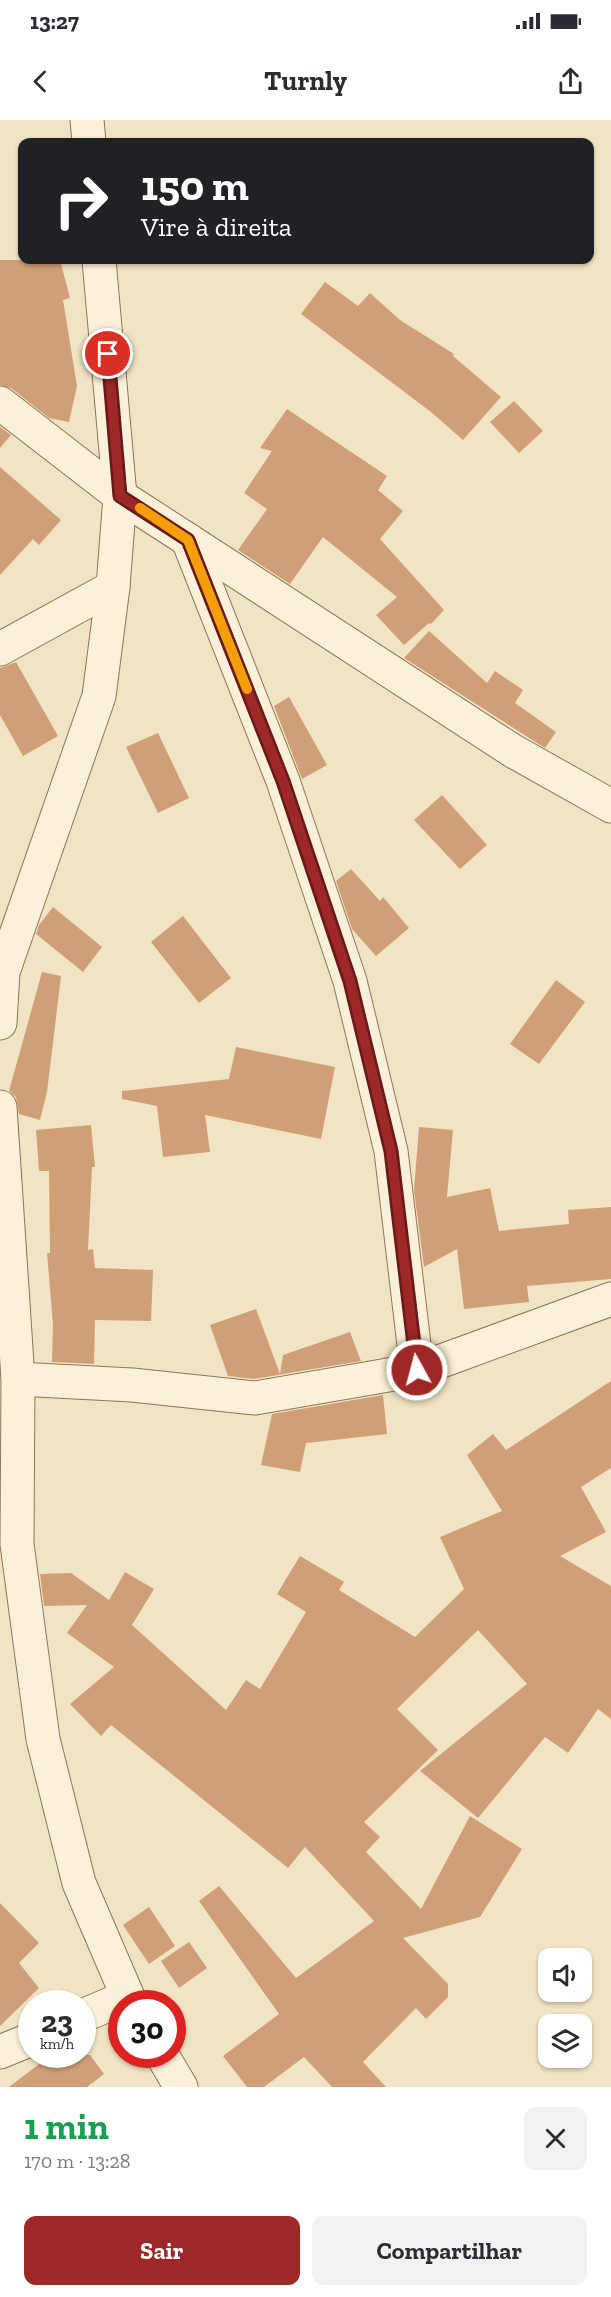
<!DOCTYPE html>
<html lang="pt">
<meta charset="utf-8">
<style>
:root{--surface:#fff;--page:#f2f2f3;--text:#2b2b33;--muted:#7c7c81;--accent:#9e2826}
body{margin:0;font-family:"Zilla Slab",serif;background:var(--page);color:var(--text);height:100vh;display:flex;flex-direction:column;font-size:22px;white-space:nowrap}
*{box-sizing:border-box;margin:0}
p{font-size:20px;color:var(--muted)}
.icon{flex:none;width:33px;height:33px;fill:none;stroke:currentColor;stroke-width:2;stroke-linecap:round;stroke-linejoin:round}
.map{position:relative;height:1967px;overflow:hidden}
.drawer{display:flex;flex-direction:column;background:var(--surface);flex:1}
.drawer>*{flex:none}
.banner{position:absolute;left:18px;top:18px;width:576px;height:126px;border-radius:12px;box-shadow:0 2px 4px #0004;background:#202124;color:#fff;overflow:hidden}
.fabs{position:absolute;left:538px;top:1828px;display:grid;gap:12px}
.fabs a{display:grid;place-items:center;width:54px;height:54px;border-radius:12px;background:var(--surface);box-shadow:0 2px 4px #0004;font-size:30px}
.speed{position:absolute;left:18px;top:1870px;display:flex;gap:12px;font-size:30px;font-weight:700;text-align:center}
.speed>*{display:grid;place-content:center;width:78px;height:78px;border-radius:50%;background:var(--surface);box-shadow:0 2px 4px #0004;line-height:1}
.speed small{font-size:15px;font-weight:400}
.speed .limit{border:9px solid #d22;background:#fff;color:#111}
.pin{position:absolute;display:grid;place-items:center;width:51px;height:51px;color:#fff;margin:-26px;border:3px solid #fff;border-radius:50%;box-shadow:0 2px 6px #0007}
.me{position:absolute;width:66px;margin:-33px;rotate:353deg;stroke-linejoin:round;filter:drop-shadow(0 0 4px #0008)}
.turn{display:flex;align-items:center;gap:21px;height:126px;padding:0 24px;font-size:27px}
.turn .icon{width:78px;height:78px;stroke-width:2.5}
.turn b{display:block;font-size:42px;line-height:51px}
.round{display:grid;place-items:center;flex:none;width:63px;height:63px;border-radius:12px;background:var(--page)}
.head{display:flex;align-items:center;justify-content:space-between;height:102px;padding:0 24px}
h1{font-size:36px;font-weight:800;line-height:45px;color:#1e9e55}
.button{display:flex;gap:12px;margin-top:auto;padding:12px 24px}
.button a{flex:1;height:69px;border-radius:12px;background:var(--accent);color:#fff;font-size:24px;font-weight:800;line-height:69px;text-align:center}
.button a+a{background:var(--page);color:var(--text)}
.status{display:flex;justify-content:space-between;align-items:center;height:42px;padding:0 30px;background:var(--surface);direction:ltr}
.status svg{height:16px;fill:currentColor}
header{display:flex;justify-content:space-between;align-items:center;height:78px;padding:0 24px;background:var(--surface);font-size:27px;font-weight:800}
.map>svg:first-child{display:block}
.building{fill:#d09f78}
.lines{fill:none;stroke-linecap:round;stroke-linejoin:round}
.minor-casing{stroke:#8c7659;stroke-width:35}
.minor{stroke:#faf1d8;stroke-width:33}
.route-casing{stroke:#671a19;stroke-width:15}
.route{stroke:#9e2826;stroke-width:10}
.slow{stroke:#f59e0b;stroke-width:10}
</style>
<div class="status"><b>13:27</b><svg viewBox="0 0 49 12"><path d="M0 12V9h3v3zM5 12V6h3v6zM10 12V3h3v9zM15 12V0h3v12zM26 1h20v11H26zM47 4h2v5h-2z"/></svg></div>
<header><svg class="icon" aria-label="back" viewBox="0 0 24 24"><path d="M15 5l-7 7 7 7"/></svg>Turnly<svg class="icon" aria-label="share" viewBox="0 0 24 24"><path d="M12 15V3M7 8l5-5 5 5M5 13v7h14v-7"/></svg></header>
<div class="map">
<svg width="611" height="1967" viewBox="0 0 611 1967">
<rect width="100%" height="100%" fill="#f0e4c4"/>
<g class="building">
<path d="M0,140H60L70,178L63,180L77,266L69,302L49,298L11,268L0,265Z"/>
<path d="M325,162L358,186L370,173L400,200L454,234L453,236L501,277L463,320L431,292L301,194Z"/>
<path d="M514,281L543,311L519,333L490,302Z"/>
<path d="M287,289L387,356L378,370L403,391L380,419L444,490L431,504L429,503L404,525L376,495L397,477L323,417L290,464L238,430L267,389L244,373L272,331L260,328Z"/>
<path d="M0,307L11,315L0,328Z"/>
<path d="M0,347L61,400L39,425L33,419L0,455Z"/>
<path d="M429,511L487,563L495,551L523,570L515,583L556,612L545,628L404,538Z"/>
<path d="M16,542L58,616L23,636L0,595V548Z"/>
<path d="M289,577L327,645L302,659L274,586Z"/>
<path d="M158,613L189,678L158,693L126,627Z"/>
<path d="M442,675L487,725L460,749L414,700Z"/>
<path d="M351,749L380,781L383,777L409,808L376,836L352,809L336,761Z"/>
<path d="M53,787L102,827L83,852L36,814L39,805Z"/>
<path d="M183,796L231,858L199,883L151,822Z"/>
<path d="M42,852L61,856L47,972L40,1000L19,994L16,977L9,971Z"/>
<path d="M556,860L585,882L539,944L510,924Z"/>
<path d="M236,927L335,947L321,1019L205,995L210,1032L163,1037L157,986L122,979V971L229,959Z"/>
<path d="M91,1005L95,1047H92L88,1130L93,1129L95,1148L153,1150L151,1201L95,1200L94,1244L52,1242L53,1204L47,1133H50L49,1051H39L36,1010Z"/>
<path d="M419,1007L453,1010L447,1077L490,1068L499,1111L569,1104L568,1090L611,1087V1159L527,1166L529,1182L464,1189L457,1129L424,1147L414,1070Z"/>
<path d="M256,1189L280,1254L283,1235L350,1212L361,1241L254,1259L228,1256L210,1205Z"/>
<path d="M611,1261V1348L581,1367L606,1412L560,1436L611,1466V1599L598,1589L568,1633L545,1617L478,1698L420,1651L527,1564L478,1510L397,1589L438,1630L364,1702L380,1717L366,1732L421,1789L470,1696L522,1729L480,1797L403,1818L448,1864V1877L426,1899L416,1888L363,1942L386,1967H332L304,1937L264,1967H247L223,1936L279,1894L199,1781L219,1766L296,1858L374,1801L305,1727L288,1748L111,1605L101,1616L70,1584L114,1547L67,1513L87,1485L44,1486L40,1454L71,1453L109,1480L125,1452L154,1469L132,1505L226,1590L246,1560L260,1569L306,1492L277,1474L300,1436L344,1462L339,1470L415,1517L464,1469L440,1417L502,1391L467,1335L493,1314L506,1330Z"/>
<path d="M383,1275L387,1314L306,1323L300,1352L261,1345L272,1294Z"/>
<path d="M0,1783L39,1823L19,1843L39,1868L0,1906Z"/>
<path d="M149,1787L175,1826L149,1844L123,1805Z"/>
<path d="M189,1822L207,1848L179,1868L161,1841Z"/>
<path d="M51,1935H90L104,1954L87,1967H9Z"/>
</g>
<g class="lines">
<defs>
<g id="minor">
<path d="M87,0L89,22"/>
<path d="M0,283L120,376L188,420L513,631L611,686"/>
<path d="M188,420L283,661L350,861L391,1031L417,1250"/>
<path d="M0,529L113,467"/>
<path d="M0,903L3,852L99,576L113,467L120,376L99,140"/>
<path d="M0,987L18,1259L17,1424L43,1619L79,1763L131,1884"/>
<path d="M18,1259L132,1265L255,1278L417,1250L611,1179"/>
<path d="M82,1896L127,1877"/>
<path d="M0,1932L32,1919"/>
<path d="M162,1935L181,1967"/>
</g>
</defs>
<use href="#minor" class="minor-casing"/>
<use href="#minor" class="minor"/>
</g>
<g class="lines">
<defs>
<path id="route" d="M108,234L120,376L188,420L283,661L350,861L391,1031L417,1250"/>
</defs>
<use href="#route" class="route-casing"/>
<use href="#route" class="route"/>
<path class="slow" d="M140,388L188,420L247,569"/>
</g>
</svg>
<div class="fabs">
<a><svg class="icon" aria-label="sound" viewBox="0 0 24 24"><path d="M4 9h4l5-4v14l-5-4H4zM17 9q2 3 0 6"/></svg></a>
<a><svg class="icon" aria-label="layers" viewBox="0 0 24 24"><path d="M12 4l9 5-9 5-9-5zM3 14l9 5 9-5"/></svg></a>
</div>
<div class="speed"><div>23<small>km/h</small></div><div class="limit">30</div></div>
<div class="pin" style="left:108px;top:234px;background:#d93025"><svg class="icon" aria-label="arrive" viewBox="0 0 24 24"><path d="M6 21V4h12l-3 4 3 4H6"/></svg></div>
<svg class="me" style="left:417px;top:1250px" viewBox="-20 -20 40 40"><circle r="17" fill="#9e2826" stroke="#fff" stroke-width="3"/><path d="M0-11L8 9 0 5-8 9z" fill="#fff"/></svg>
<div class="banner">
<div class="turn"><svg class="icon" aria-label="right" viewBox="0 0 24 24"><path d="M7 20v-9h11M14 6l5 5-5 5"/></svg><div><b>150 m</b>Vire à direita</div></div>
</div>
</div>
<section class="drawer">
<div class="head"><div><h1>1 min</h1><p>170 m · 13:28</p></div><a class="round"><svg class="icon" aria-label="close" viewBox="0 0 24 24"><path d="M6 6l12 12M18 6L6 18"/></svg></a></div>
<div class="button"><a>Sair</a><a>Compartilhar</a></div>
</section>
